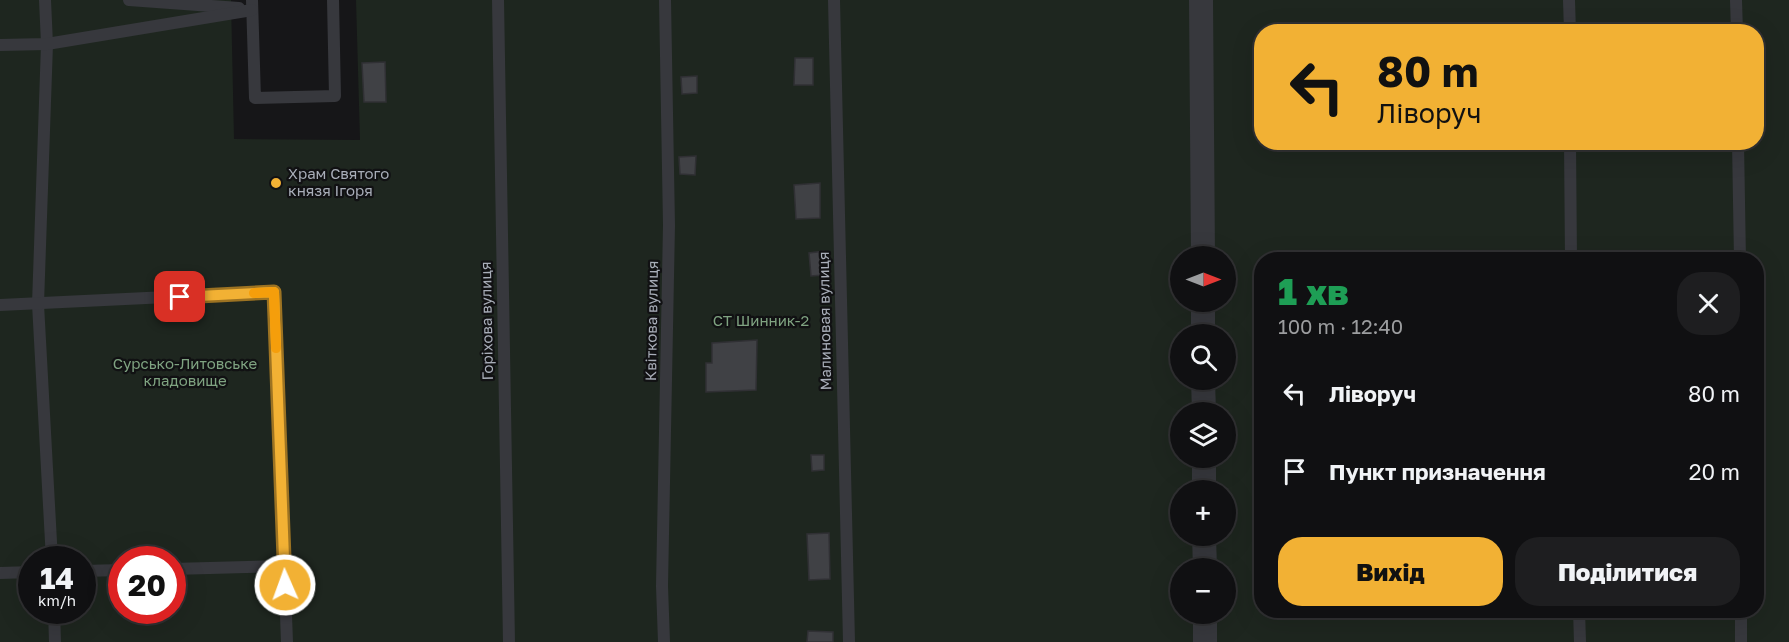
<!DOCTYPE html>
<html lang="uk">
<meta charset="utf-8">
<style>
:root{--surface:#101012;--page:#1e1e20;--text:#f1f3f6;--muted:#9c9d9f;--line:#303032;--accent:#f2b134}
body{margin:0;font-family:"Golos Text",sans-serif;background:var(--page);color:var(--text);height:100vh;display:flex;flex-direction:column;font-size:22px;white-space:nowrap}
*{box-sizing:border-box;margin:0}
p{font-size:20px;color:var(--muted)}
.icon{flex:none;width:33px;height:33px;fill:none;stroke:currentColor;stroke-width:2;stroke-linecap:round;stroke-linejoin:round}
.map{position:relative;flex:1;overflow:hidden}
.sheet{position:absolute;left:1254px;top:252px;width:510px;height:366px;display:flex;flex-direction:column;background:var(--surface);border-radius:24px;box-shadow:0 6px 24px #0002,0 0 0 2px var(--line)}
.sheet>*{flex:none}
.banner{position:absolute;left:1254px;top:24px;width:510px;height:126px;border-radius:24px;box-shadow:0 6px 24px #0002,0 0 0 2px var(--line);background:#f2b134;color:#111;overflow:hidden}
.needle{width:39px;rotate:90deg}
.buttons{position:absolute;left:1170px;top:246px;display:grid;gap:12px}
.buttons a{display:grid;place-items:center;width:66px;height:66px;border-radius:50%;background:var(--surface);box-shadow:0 6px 24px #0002,0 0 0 2px var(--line);font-size:30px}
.speed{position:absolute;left:18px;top:546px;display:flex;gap:12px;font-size:30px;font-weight:700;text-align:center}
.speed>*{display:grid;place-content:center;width:78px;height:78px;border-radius:50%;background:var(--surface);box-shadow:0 6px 24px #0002,0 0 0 2px var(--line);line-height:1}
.speed small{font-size:15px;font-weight:400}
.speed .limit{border:9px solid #d22;background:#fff;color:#111}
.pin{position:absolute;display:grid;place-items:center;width:51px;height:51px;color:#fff;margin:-26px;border-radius:12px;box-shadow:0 3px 9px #0006}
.me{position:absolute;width:66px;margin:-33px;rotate:358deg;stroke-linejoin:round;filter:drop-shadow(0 0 4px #0008)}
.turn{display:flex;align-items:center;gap:21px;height:126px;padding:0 24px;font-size:27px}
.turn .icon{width:78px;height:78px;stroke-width:2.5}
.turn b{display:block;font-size:42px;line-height:51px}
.round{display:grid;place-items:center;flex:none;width:63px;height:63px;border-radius:24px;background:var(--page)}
.headline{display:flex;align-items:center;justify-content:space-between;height:102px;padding:0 24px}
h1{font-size:36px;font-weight:800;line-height:45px;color:#1e9e55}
.action{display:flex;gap:12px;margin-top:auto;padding:12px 24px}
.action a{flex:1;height:69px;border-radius:24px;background:var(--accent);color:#111;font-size:24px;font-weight:800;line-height:69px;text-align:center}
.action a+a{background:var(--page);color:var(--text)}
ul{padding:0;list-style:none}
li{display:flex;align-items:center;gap:18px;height:78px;padding:0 24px}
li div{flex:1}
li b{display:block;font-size:22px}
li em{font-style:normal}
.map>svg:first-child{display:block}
.green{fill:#1e261f;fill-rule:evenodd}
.building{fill:#404145;stroke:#303034;stroke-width:1.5}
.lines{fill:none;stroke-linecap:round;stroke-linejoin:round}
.lane{stroke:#37383d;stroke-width:12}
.street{stroke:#37383d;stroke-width:24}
.route-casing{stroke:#9d7322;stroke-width:15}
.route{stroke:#f2b134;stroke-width:10}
.slow{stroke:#f59e0b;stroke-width:10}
.poi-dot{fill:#f2b134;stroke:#111113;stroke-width:2}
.labels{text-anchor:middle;stroke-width:4.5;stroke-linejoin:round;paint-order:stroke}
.poi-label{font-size:15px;fill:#a8adb8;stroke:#111113;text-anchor:start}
.street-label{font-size:15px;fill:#a8adb8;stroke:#111113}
.park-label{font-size:15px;fill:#7fa381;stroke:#111113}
</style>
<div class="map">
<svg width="1789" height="642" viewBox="0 0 1789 642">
<rect width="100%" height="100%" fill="#161618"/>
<path class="green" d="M0,0H231L234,139L360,140L356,0H1789V642H0ZM1262,32H1756V142H1262ZM1180,256H1226V302H1180ZM1262,260H1756V610H1262ZM1180,334H1226V380H1180ZM1180,412H1226V458H1180ZM1180,490H1226V536H1180ZM32,560H82V610H32ZM122,560H172V610H122ZM1180,568H1226V614H1180Z"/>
<g class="building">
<path d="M795,58H813V85H794Z"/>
<path d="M385,62L386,102H364L362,63Z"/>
<path d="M697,76V93L682,94L681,77Z"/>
<path d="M696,156L695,175L680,174L679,157Z"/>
<path d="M820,183V218L796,219L794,185Z"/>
<path d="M824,251V275L811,276L809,253Z"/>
<path d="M757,340L756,390L706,392V363H712V343Z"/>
<path d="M811,455H824V470L812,471Z"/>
<path d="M829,533L830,579L809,580L807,534Z"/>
<path d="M808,631L833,632V642H807Z"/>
</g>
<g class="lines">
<g class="lane">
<path d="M45,0L47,44L38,304L52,560"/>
<path d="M129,0L239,8"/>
<path d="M252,0L255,98L335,96L333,0"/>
<path d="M498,0L509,642"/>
<path d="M834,0L849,642"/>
<path d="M1569,0L1570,32"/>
<path d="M1736,0L1737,32"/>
<path d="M0,45L47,44L252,10"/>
<path d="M1570,142L1571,260"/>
<path d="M1738,142L1740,260"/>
<path d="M0,305L274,292L287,642"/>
<path d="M172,569L284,566"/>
<path d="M82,571L122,570"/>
<path d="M0,573L32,572"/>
<path d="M54,610L55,642"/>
<path d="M1579,610L1580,642"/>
<path d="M1741,610V642"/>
<path d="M664,642L662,586L669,225L665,0"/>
</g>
<g class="street">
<path d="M1201,0L1203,256"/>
<path d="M1203,302V334"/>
<path d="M1203,380L1204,412"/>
<path d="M1204,458V490"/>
<path d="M1204,536L1205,568"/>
<path d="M1205,614V642"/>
</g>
</g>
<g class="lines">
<defs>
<path id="route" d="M180,297L274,292L285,585"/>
</defs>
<use href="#route" class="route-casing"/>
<use href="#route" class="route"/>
<path class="slow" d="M254,293L274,292L276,348"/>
</g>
<circle class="poi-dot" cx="276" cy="183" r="6"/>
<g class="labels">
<g class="poi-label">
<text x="288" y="179">Храм Святого<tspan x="288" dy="17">князя Ігоря</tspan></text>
</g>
<g class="street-label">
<text transform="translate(487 321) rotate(-91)" y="5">Горіхова вулиця</text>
<text transform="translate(652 321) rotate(-89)" y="5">Квіткова вулиця</text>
<text transform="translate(825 321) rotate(-91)" y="5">Малиновая вулиця</text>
</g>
<g class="park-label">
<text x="761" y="326">СТ Шинник-2</text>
<text x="185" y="369">Сурсько-Литовське<tspan x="185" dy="17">кладовище</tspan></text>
</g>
</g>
</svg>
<div class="buttons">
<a><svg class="needle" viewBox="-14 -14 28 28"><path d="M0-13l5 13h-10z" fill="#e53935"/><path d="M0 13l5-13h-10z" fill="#9c9d9f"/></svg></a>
<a><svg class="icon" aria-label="search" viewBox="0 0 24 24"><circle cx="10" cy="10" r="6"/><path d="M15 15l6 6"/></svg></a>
<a><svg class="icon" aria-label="layers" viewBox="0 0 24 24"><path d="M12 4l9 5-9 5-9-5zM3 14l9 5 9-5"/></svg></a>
<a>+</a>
<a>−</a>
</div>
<div class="speed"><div>14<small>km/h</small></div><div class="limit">20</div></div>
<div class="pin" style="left:180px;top:297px;background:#d93025"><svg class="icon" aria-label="arrive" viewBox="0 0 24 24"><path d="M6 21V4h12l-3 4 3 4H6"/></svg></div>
<svg class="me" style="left:285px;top:585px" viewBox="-20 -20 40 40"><circle r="17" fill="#f2b134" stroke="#fff" stroke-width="3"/><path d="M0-11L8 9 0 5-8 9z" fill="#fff"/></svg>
<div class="banner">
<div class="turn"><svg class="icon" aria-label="left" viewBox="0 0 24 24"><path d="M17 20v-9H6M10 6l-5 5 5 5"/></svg><div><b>80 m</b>Ліворуч</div></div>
</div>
<section class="sheet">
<div class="headline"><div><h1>1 хв</h1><p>100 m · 12:40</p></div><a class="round"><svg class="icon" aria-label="close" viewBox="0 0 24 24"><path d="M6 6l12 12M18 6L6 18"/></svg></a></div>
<ul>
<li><svg class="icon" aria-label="left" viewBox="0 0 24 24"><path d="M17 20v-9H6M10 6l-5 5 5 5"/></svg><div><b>Ліворуч</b></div><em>80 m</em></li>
<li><svg class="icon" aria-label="arrive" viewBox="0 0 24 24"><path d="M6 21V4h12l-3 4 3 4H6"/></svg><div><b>Пункт призначення</b></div><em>20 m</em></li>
</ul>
<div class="action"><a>Вихід</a><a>Поділитися</a></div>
</section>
</div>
